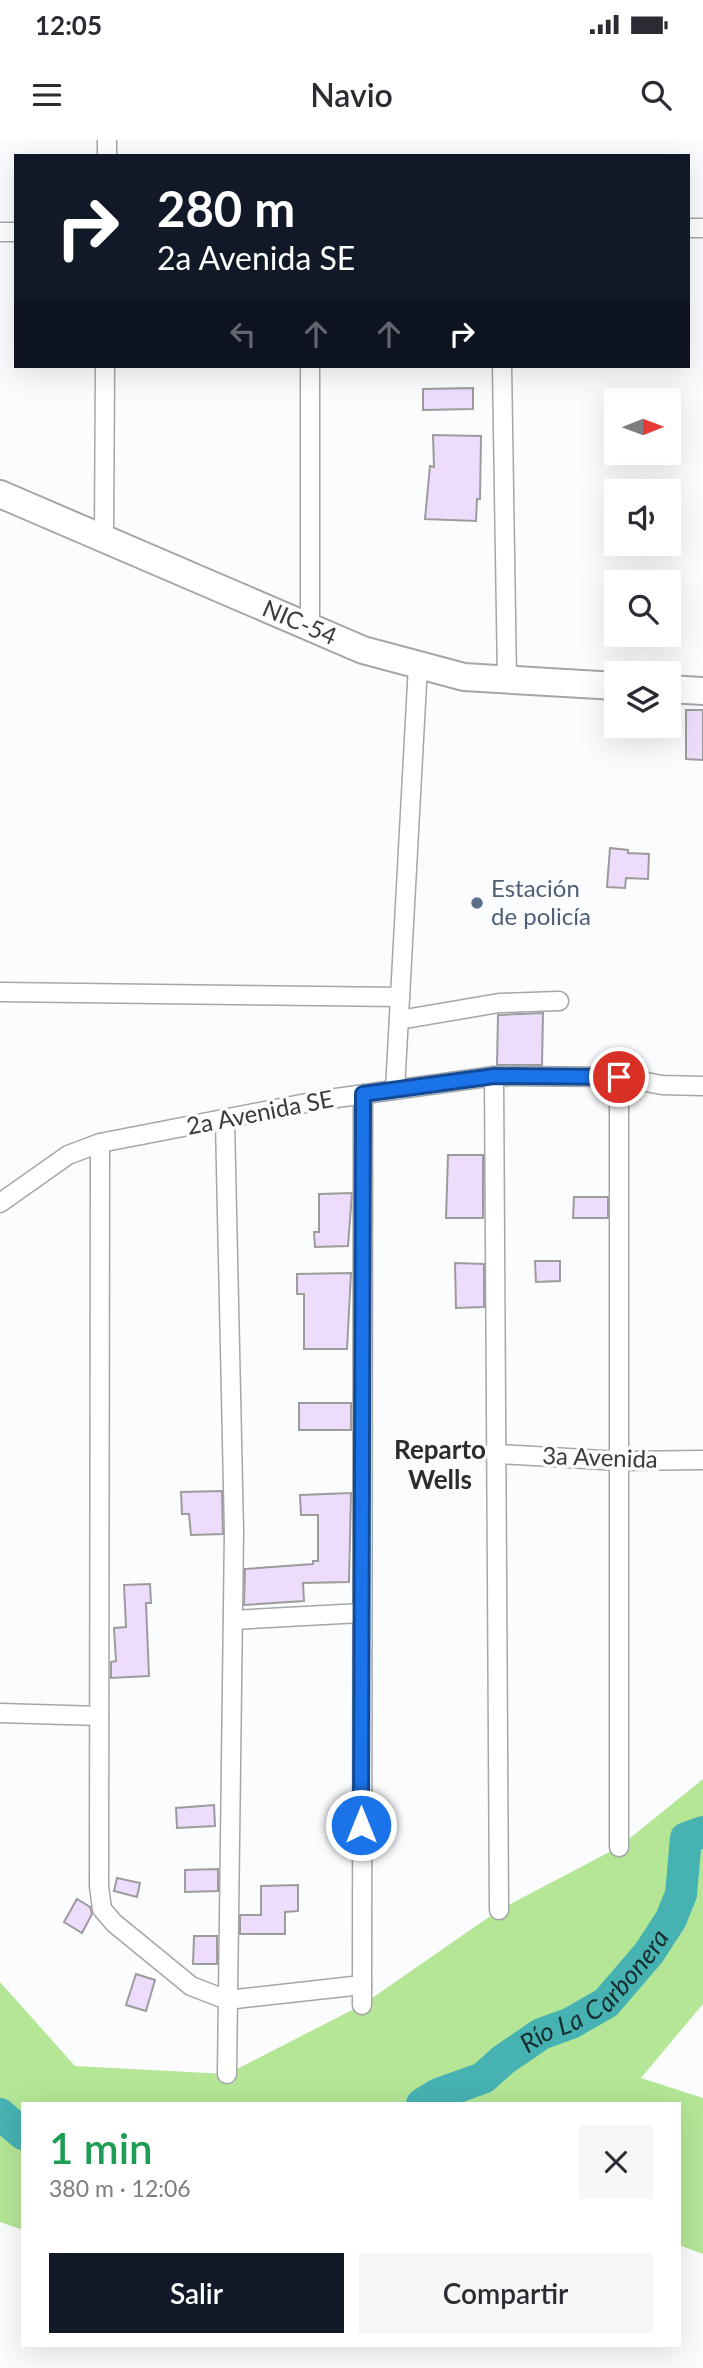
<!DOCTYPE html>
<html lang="es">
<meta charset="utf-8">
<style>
:root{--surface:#fff;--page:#f7f7f7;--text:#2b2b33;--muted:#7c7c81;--accent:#111827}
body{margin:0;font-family:Lato,sans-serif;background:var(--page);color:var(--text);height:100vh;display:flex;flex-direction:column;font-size:26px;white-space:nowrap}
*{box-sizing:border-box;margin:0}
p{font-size:23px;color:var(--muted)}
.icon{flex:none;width:38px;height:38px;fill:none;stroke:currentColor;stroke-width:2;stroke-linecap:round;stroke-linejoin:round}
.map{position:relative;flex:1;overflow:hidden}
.side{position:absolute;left:21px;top:1962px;width:660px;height:245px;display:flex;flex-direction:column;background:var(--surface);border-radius:0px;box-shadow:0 7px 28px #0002}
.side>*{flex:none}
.hud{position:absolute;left:14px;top:14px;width:676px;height:214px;border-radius:0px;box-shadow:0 7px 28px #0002;background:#111827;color:#fff;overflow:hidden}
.needle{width:46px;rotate:89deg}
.controls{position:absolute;left:604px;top:248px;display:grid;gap:14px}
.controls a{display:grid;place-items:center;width:77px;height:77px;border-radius:0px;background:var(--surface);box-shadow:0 7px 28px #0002;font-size:35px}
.pin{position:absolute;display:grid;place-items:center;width:60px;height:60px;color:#fff;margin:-30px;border:4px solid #fff;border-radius:50%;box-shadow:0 2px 7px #0007}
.me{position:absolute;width:77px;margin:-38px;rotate:0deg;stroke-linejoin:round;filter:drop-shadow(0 0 5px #0008)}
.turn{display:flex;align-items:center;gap:24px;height:147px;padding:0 28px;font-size:32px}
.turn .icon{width:91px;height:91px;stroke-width:2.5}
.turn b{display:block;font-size:49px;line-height:60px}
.lanes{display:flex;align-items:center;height:66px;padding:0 28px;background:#0003;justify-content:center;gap:35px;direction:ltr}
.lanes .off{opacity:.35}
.round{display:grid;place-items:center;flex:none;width:74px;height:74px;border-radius:0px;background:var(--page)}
.head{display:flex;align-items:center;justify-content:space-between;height:119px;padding:0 28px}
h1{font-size:42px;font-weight:600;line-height:52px;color:#1e9e55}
.cta{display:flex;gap:14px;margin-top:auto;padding:14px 28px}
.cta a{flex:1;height:80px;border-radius:0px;background:var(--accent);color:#fff;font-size:28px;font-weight:600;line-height:80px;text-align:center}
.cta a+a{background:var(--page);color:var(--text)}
.status{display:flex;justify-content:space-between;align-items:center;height:49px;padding:0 35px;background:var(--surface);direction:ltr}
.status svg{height:19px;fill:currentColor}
header{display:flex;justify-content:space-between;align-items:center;height:91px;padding:0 28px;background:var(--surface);font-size:32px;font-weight:600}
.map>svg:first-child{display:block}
.green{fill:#b4e696}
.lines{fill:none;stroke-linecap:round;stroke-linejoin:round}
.river{stroke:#47b2b2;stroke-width:32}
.building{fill:#eedcfd;stroke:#9d9c9d;stroke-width:2}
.minor-casing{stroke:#a5a6a8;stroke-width:21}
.secondary-casing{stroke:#a5a6a8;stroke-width:30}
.minor{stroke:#fff;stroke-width:18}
.secondary{stroke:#fff;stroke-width:26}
.route-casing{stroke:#114b97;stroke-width:18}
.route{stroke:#1a73e8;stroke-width:12}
.service-dot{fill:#5c6f8a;stroke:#fafcfd;stroke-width:2.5}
.labels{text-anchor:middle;stroke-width:7;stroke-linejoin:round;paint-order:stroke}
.street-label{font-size:24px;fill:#3a3b3b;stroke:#fafcfd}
.service-label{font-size:24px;fill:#4e5e75;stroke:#fafcfd;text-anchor:start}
.neighbourhood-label{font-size:26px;font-weight:bold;fill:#2b2c2d;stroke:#fafcfd}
.water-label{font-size:26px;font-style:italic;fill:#162e2e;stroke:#fafcfd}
</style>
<div class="status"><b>12:05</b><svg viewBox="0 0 49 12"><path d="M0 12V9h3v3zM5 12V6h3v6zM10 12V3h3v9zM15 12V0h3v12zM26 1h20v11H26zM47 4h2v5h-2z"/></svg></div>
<header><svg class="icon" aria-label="menu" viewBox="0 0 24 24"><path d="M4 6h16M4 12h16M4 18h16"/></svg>Navio<svg class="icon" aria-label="search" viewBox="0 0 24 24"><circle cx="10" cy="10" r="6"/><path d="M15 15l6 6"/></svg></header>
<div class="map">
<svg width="703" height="2228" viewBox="0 0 703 2228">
<rect width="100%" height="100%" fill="#fafcfd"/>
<path class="green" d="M703,1639V1864L641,1938L703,1958V2114L679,2105V1964H23V2090L0,2082V1842L75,1926L227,1934L362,1865L499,1770L619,1707Z"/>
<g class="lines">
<g class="river">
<path id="s1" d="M422,1964L438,1954L483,1938L503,1920L541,1894L571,1883L606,1863L649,1813L671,1779L681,1754L686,1698L703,1692"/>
<path d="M0,1974L23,1994"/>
</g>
</g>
<g class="building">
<path d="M473,248V269L423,270V249Z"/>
<path d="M433,295L481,296L480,359H477L476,381L425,379L430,326L434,327Z"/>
<path d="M686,570H703V620L686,619Z"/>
<path d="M610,708L628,710V713L649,714L648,739L626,738L625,748L607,747Z"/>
<path d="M543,873L542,925H497L498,875Z"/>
<path d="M448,1015H483V1078H446Z"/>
<path d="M352,1053L348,1106L315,1107L314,1092H319V1054Z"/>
<path d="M574,1057H608V1078H573Z"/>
<path d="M535,1121H560V1141L536,1142Z"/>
<path d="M455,1123L484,1124V1167L456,1168Z"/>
<path d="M351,1133L347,1209H304V1154H297V1134Z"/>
<rect x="299" y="1263" width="52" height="27"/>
<path d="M222,1351L223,1394L191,1395L189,1374H182L181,1352Z"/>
<path d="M351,1353L349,1442L303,1443L304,1461L244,1465L245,1429L313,1424V1421H318V1375H301L300,1355Z"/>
<path d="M150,1444L151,1463H146L149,1536L111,1538V1522L116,1521L114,1488L126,1487L124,1445Z"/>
<path d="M214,1665L215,1686L177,1688L176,1668Z"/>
<path d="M218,1729V1751L185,1752V1730Z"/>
<path d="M117,1738L140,1743L137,1757L114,1751Z"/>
<path d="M298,1745V1771L285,1772V1794H240V1775H261V1746Z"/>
<path d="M77,1759L90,1767L92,1774L82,1793L64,1782Z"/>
<path d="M194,1796H217V1824H193Z"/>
<path d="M136,1834L155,1840L146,1871L126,1865Z"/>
</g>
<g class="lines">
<defs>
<g id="minor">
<path d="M107,16V0"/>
<path d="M688,88H703"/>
<path d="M0,92H16"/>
<path d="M310,226V487"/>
<path d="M502,226L507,539"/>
<path d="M104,399L105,226"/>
<path d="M0,852L400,857"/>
<path d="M399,880L499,863L559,861"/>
<path d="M494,936L499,1770"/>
<path d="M395,950L418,525"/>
<path d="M225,981L234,1391L227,1934"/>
<path d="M100,1003L99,1746L102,1769L114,1783L191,1846L227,1860L362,1845"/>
<path d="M0,1063L68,1015L100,1003L322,960L494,936L619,937L662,945L703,946"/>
<path d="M498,1314L620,1321L703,1320"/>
<path d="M233,1480L361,1473"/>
<path d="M0,1573L99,1576"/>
<path d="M619,1707V937"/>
<path d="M362,1865L363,954"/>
</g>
<g id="secondary">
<path id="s2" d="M0,354L363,510L464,537L616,546"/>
<path d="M668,549L703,551"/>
</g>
</defs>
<use href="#minor" class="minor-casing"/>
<use href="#secondary" class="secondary-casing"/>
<use href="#minor" class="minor"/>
<use href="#secondary" class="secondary"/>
</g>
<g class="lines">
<defs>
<path id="route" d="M361,1685L363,954L494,936L619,937"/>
</defs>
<use href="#route" class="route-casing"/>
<use href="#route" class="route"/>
</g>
<circle class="service-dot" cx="477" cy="763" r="7"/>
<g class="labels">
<g class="street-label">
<text dy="8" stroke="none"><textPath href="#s2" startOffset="326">NIC-54</textPath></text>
<text transform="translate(260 973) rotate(-11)" y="8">2a Avenida SE</text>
<text transform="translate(600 1318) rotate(2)" y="8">3a Avenida</text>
</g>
<g class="service-label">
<text x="491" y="757">Estación<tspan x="491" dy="28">de policía</tspan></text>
</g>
<g class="neighbourhood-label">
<text x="440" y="1319">Reparto<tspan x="440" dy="30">Wells</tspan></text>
</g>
<g class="water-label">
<text dy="9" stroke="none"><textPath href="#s1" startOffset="210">Río La Carbonera</textPath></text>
</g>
</g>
</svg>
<div class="controls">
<a><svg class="needle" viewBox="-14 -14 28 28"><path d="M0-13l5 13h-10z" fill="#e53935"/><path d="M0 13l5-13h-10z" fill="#7c7c81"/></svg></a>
<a><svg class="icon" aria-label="sound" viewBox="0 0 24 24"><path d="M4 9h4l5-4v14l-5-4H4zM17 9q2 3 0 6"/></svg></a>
<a><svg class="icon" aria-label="search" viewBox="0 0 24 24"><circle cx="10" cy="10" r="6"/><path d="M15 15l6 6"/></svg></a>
<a><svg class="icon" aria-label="layers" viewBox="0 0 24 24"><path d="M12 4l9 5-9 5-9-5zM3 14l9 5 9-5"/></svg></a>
</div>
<div class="pin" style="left:619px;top:937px;background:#d93025"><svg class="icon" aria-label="arrive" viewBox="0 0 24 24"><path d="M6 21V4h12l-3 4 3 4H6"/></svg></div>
<svg class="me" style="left:361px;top:1685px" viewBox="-20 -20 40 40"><circle r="17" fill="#1a73e8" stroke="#fff" stroke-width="3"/><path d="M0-11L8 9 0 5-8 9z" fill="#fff"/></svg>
<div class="hud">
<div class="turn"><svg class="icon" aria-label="right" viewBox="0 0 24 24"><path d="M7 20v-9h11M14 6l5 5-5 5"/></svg><div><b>280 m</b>2a Avenida SE</div></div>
<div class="lanes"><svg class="icon off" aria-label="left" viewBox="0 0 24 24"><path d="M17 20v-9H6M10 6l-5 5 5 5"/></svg><svg class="icon off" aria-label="ahead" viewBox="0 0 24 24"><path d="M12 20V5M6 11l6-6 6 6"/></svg><svg class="icon off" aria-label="ahead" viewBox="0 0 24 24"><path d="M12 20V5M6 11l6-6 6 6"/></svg><svg class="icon" aria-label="right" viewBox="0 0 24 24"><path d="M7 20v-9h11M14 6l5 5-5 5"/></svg></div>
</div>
<section class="side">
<div class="head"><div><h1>1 min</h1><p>380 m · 12:06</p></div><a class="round"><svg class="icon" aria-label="close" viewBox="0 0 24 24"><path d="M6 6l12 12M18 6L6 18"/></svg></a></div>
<div class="cta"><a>Salir</a><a>Compartir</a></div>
</section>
</div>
